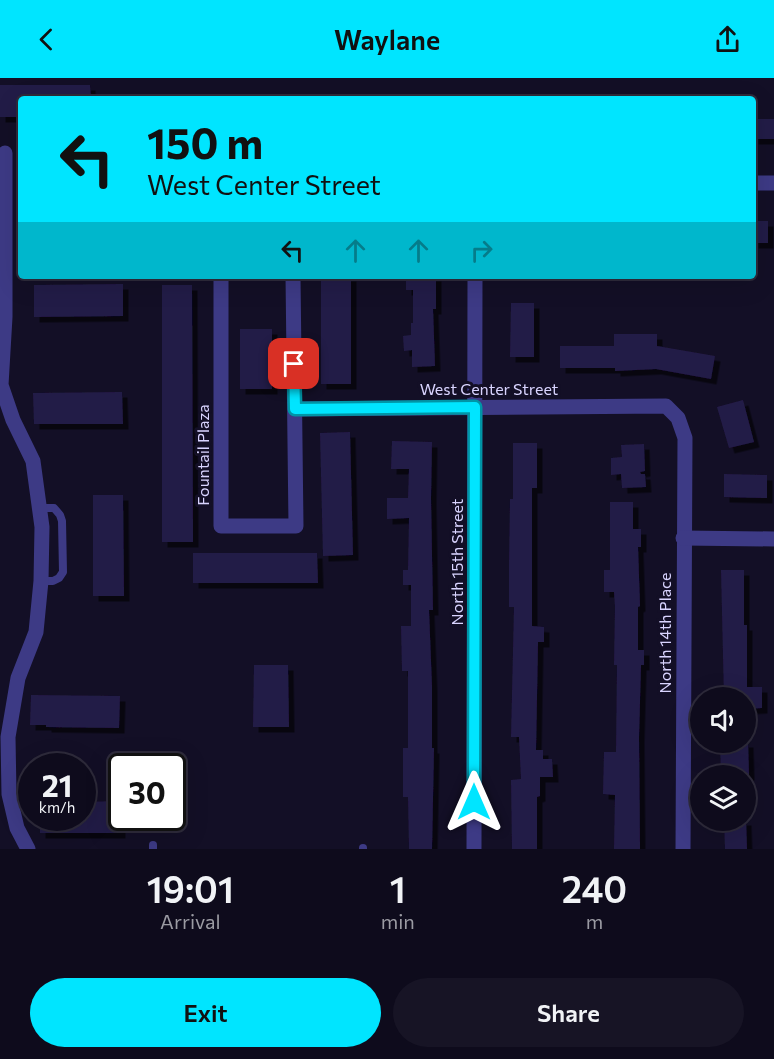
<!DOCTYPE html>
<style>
:root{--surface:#0e0b1c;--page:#171425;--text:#f1f3f6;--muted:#9b9ba3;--line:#2e2b3b;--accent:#00e5ff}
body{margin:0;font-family:Commissioner,sans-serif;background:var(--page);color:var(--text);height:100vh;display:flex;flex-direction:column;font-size:22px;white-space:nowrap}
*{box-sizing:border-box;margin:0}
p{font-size:20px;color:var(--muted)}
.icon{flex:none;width:33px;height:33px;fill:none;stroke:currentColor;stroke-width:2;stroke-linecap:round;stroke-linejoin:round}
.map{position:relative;height:771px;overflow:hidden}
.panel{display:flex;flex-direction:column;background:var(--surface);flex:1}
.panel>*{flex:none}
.hud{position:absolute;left:18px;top:18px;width:738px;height:183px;border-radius:6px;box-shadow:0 6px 24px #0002,0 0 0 2px var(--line);background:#00e5ff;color:#111;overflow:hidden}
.tools{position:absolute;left:690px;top:609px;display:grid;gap:12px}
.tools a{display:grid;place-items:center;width:66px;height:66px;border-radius:50%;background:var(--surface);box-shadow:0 6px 24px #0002,0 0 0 2px var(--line);font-size:30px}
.speed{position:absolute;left:18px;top:675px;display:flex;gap:12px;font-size:30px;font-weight:700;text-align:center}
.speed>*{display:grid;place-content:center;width:78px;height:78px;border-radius:50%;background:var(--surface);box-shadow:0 6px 24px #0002,0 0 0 2px var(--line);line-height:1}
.speed small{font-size:15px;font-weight:400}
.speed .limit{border:3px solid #111;border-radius:9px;background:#fff;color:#111}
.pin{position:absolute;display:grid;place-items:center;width:51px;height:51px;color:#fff;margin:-26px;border-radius:12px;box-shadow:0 3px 9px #0006}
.me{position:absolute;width:66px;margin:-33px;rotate:0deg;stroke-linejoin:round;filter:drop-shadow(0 0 4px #0008)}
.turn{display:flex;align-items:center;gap:21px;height:126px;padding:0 30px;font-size:27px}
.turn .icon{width:78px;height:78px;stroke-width:2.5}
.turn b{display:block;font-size:42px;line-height:51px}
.lanes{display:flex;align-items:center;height:57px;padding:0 30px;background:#0003;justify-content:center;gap:30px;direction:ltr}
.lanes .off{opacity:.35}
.eta{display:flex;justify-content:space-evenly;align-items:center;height:102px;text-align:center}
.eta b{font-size:36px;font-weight:600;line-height:42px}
.button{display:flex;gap:12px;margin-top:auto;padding:12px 30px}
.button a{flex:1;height:69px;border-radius:36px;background:var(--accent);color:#111;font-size:24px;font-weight:600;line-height:69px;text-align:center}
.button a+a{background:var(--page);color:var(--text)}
header{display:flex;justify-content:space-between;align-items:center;height:78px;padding:0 30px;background:var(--accent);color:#111;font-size:27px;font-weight:600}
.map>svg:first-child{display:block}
.building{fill:#241b47;filter:url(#shadow)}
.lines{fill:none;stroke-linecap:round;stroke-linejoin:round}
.service{stroke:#3d3a85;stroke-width:8}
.minor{stroke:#3d3a85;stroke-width:15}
.route-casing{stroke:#0095a6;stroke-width:15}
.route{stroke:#00e5ff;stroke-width:10}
.labels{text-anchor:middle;stroke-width:6;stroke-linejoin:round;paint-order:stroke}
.street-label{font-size:16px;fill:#d9d4ff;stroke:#130f26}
</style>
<header><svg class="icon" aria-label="back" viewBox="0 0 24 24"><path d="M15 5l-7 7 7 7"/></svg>Waylane<svg class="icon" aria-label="share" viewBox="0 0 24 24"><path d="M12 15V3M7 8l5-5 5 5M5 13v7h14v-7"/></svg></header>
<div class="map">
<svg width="774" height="771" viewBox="0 0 774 771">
<defs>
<filter id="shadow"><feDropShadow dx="5.5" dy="5.5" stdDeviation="0" flood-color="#0009"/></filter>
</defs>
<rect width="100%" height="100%" fill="#130f26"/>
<g class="building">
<path d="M0,7H90L91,21H21V39H0Z"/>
<rect x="753" y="41" width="21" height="20"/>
<rect x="753" y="143" width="15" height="22"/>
<rect x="321" y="198" width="30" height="108"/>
<path d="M406,198H436V231H433L435,288L412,289V272L404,273L403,258L411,257V245H413V212H406Z"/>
<path d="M123,206V238L34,239V207Z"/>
<path d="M162,207H192L193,464H162Z"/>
<path d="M511,225H534V279H510Z"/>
<rect x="240" y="251" width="32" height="60"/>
<path d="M614,256H657V268L715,278L711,301L656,291L615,293V290H560V268H614Z"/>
<path d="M122,314L123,346H34L33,315Z"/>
<path d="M743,322L754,364L729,370L717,329Z"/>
<path d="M350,354L353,477L323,478L320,355Z"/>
<path d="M392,363L432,364L431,420L433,532H429L432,609V670H434L432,771H409L408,719H403V670H408V593H402L401,548H411V507H403V492H408L409,440L387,441V420H408L409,391H391Z"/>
<path d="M513,365H537V410H532V548L544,549V564H538L536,672H543V681H552L553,699H540V718L537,719V771H512L511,702L521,701L519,659H511L514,529H509V487L510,421H513Z"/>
<path d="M644,366L645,393L640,394L641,396H645L646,409L622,410L621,396L611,397V380L622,379L621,367Z"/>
<path d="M724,396L767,397V420L724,419Z"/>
<path d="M93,417H123L124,518H93Z"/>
<path d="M610,424H633V451H641V469H638L640,528L638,529V572H644V587H641L639,659L640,771H614L615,717L603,716L604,674H616L617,587H614L615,529L614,514H604V492H610Z"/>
<path d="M193,475H317L318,505H193Z"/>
<path d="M721,492H744V547H747V609H762V630L746,631V620H724Z"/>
<path d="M254,587H288L289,649H253Z"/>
<path d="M31,617L120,618L119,650L46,649V647H30Z"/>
<path d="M720,664H748L749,697L721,698Z"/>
<path d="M120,723V755H40V740H82V724Z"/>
<path d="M724,742H746L747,771H725Z"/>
</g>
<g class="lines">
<g class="service">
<path d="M41,430H54L60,437L62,443L63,494L59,500L53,503H41"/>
<path d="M363,770V771"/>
<path d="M153,771V767"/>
</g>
<g class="minor">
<path d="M5,75V239L1,307L13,342L33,383L42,449L41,503L36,554L18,600L8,659L9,716L17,750L28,771"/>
<path d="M753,105H774"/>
<path d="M221,198V448H296L293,198"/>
<path d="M295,331L666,328L678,340L685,360L683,771"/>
<path d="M683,460L774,461"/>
<path d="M474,771L475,198"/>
</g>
</g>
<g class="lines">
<defs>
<path id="route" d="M294,286L295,331L475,329L474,724"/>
</defs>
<use href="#route" class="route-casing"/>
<use href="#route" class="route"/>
</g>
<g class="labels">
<g class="street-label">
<text x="489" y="317">West Center Street</text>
<text transform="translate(203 377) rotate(-90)" y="6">Fountail Plaza</text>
<text transform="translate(457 484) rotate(-90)" y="6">North 15th Street</text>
<text transform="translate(665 555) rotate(-90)" y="6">North 14th Place</text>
</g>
</g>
</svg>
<div class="tools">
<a><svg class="icon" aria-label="sound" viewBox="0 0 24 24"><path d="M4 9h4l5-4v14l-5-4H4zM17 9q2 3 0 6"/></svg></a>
<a><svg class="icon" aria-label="layers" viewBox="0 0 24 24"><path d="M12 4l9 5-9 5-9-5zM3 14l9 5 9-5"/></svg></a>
</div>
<div class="speed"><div>21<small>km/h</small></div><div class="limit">30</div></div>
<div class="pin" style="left:294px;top:286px;background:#d93025"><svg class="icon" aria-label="arrive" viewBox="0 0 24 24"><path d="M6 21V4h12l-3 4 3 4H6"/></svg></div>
<svg class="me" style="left:474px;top:724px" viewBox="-20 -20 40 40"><path d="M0-17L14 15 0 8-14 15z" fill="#00e5ff" stroke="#fff" stroke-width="4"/></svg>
<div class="hud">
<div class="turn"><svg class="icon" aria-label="left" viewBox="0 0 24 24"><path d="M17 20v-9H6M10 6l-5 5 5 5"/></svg><div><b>150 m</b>West Center Street</div></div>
<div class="lanes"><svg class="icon" aria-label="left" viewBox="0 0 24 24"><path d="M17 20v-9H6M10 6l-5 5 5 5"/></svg><svg class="icon off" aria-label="ahead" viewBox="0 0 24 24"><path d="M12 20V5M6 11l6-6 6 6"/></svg><svg class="icon off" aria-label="ahead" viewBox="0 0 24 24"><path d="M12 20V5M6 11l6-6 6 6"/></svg><svg class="icon off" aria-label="right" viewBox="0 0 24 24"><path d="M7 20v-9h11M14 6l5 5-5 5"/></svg></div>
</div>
</div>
<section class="panel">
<div class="eta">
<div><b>19:01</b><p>Arrival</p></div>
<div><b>1</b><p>min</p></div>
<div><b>240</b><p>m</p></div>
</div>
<div class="button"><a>Exit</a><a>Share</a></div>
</section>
